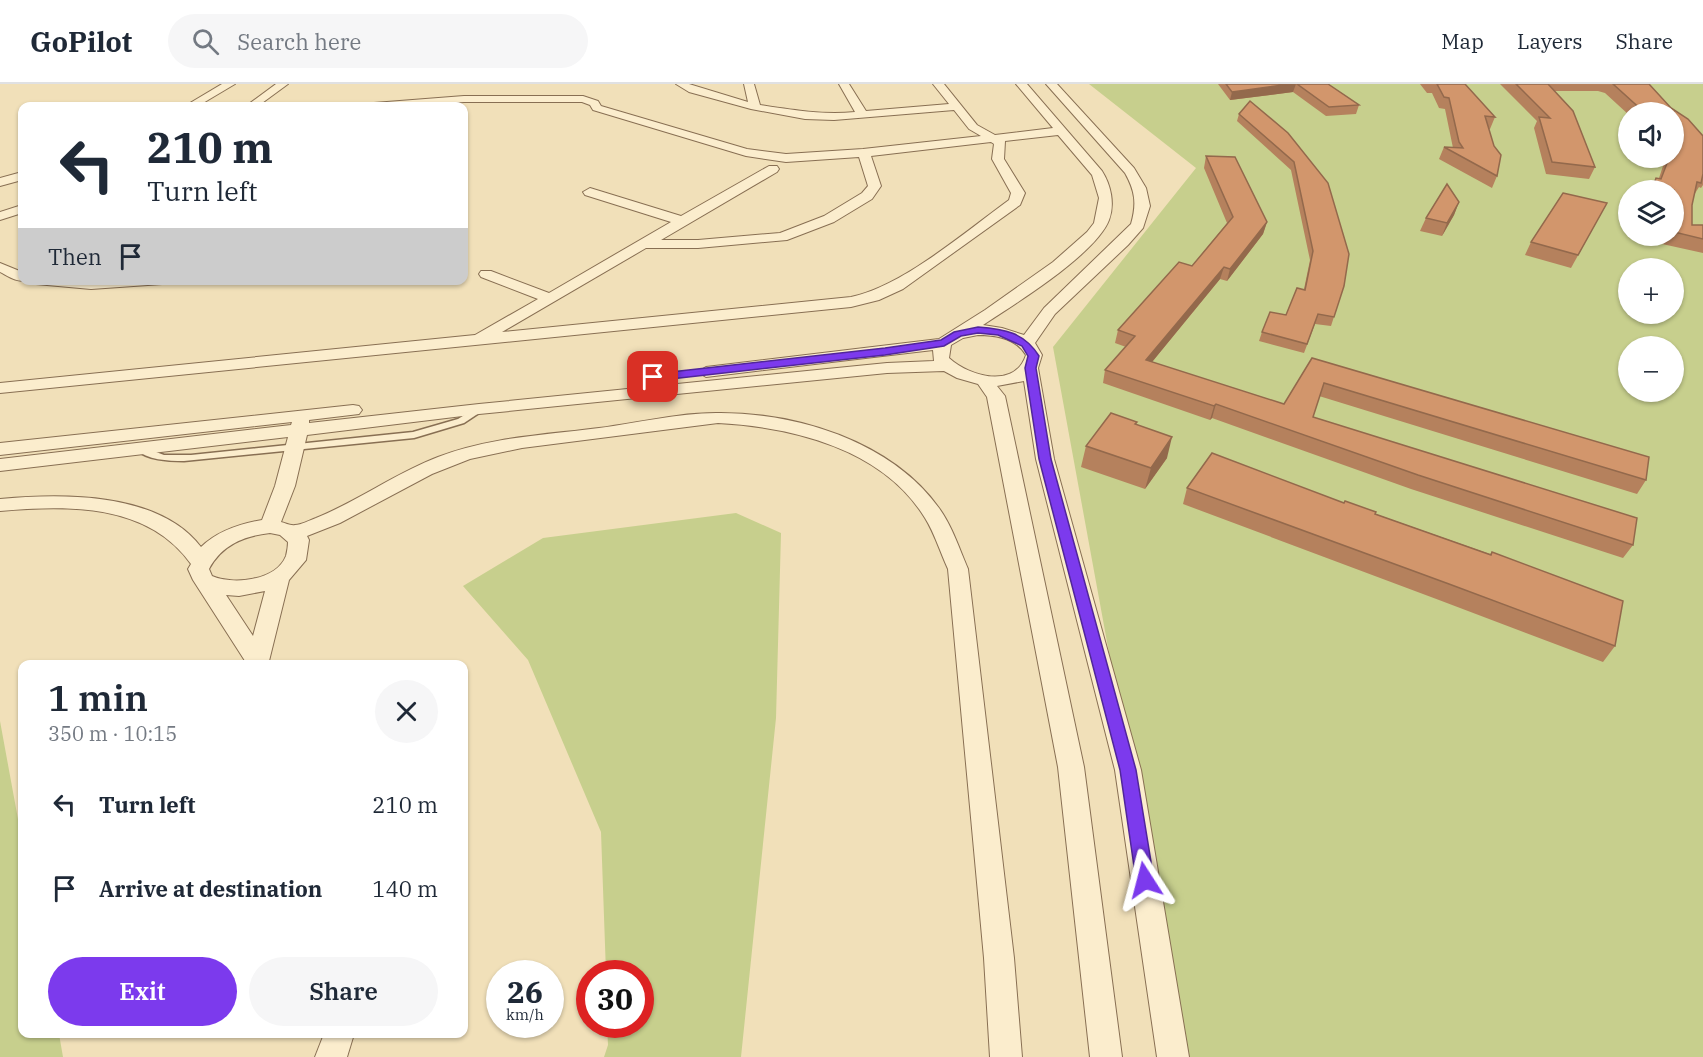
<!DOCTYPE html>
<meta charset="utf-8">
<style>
:root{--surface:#fff;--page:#f6f6f7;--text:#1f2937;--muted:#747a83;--line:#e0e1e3;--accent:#7c3aed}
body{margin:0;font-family:"IBM Plex Serif",serif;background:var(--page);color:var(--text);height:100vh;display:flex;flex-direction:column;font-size:22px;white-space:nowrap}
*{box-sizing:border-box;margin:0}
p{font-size:20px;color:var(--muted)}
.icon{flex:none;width:33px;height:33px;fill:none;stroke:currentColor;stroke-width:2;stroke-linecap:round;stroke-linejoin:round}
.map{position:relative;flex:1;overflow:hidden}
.details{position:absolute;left:18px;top:576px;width:450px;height:378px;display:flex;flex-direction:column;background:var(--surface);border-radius:12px;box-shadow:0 2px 4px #0004}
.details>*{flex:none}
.guide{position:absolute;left:18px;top:18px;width:450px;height:183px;border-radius:12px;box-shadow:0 2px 4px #0004;background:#fff;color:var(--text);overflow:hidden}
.tools{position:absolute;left:1618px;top:18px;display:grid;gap:12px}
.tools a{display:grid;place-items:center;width:66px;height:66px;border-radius:50%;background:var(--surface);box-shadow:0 2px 4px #0004;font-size:30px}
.speed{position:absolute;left:486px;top:876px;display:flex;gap:12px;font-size:30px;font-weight:700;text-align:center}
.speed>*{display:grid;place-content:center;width:78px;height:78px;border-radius:50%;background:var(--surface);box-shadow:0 2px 4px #0004;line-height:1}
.speed small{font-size:15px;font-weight:400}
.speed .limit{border:9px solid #d22;background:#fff;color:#111}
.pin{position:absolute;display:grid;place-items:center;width:51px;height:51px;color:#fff;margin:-26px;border-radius:12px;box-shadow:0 3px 9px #0006}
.me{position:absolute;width:66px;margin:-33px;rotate:351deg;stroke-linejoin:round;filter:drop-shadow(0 0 4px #0008)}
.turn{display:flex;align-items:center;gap:21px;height:126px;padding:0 30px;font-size:27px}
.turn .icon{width:78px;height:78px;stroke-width:2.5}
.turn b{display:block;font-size:42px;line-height:51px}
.then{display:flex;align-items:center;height:57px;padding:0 30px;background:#0003;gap:12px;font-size:22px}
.round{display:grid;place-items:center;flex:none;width:63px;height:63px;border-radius:32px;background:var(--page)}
.summary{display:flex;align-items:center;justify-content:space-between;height:102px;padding:0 30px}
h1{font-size:36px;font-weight:600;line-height:45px}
.button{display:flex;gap:12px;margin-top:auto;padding:12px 30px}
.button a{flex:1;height:69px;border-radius:36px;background:var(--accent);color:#fff;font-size:24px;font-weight:600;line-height:69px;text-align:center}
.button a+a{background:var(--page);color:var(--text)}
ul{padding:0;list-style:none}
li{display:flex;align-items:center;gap:18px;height:84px;padding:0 30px}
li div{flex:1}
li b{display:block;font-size:22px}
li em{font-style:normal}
header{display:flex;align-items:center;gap:36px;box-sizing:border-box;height:84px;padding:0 30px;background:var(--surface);border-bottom:2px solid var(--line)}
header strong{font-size:28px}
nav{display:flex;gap:33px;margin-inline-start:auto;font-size:21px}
.search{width:420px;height:54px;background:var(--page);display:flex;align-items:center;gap:15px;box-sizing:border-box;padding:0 21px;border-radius:33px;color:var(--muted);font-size:22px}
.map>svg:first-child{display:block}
.green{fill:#c7cf8d;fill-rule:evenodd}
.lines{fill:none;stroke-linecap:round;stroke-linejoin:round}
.service-casing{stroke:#886f53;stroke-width:3}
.minor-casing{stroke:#886f53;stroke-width:2}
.service{fill:#fbedcd;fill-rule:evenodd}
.minor{fill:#fbedcd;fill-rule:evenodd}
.wall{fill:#b5815d}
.shaded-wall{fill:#93694c}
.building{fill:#d2966c;stroke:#93694c;stroke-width:1.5}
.route{fill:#7c3aed;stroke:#51269a;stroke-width:1.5}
</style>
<header>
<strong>GoPilot</strong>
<div class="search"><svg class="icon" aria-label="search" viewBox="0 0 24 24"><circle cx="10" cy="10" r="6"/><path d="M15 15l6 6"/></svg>Search here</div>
<nav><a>Map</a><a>Layers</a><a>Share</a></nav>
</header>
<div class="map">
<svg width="1703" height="973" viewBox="0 0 1703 973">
<rect width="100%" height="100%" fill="#f1e0b9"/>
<g class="green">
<path d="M1089,0H1703V973H1183L1053,263L1196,84ZM1629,28H1674V74H1629ZM1629,106H1674V152H1629ZM1629,184H1674V230H1629ZM1629,262H1674V308H1629Z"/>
<path d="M736,429L781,449L776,634L741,973H604L608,961L607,941L640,940V890L606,889L601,748L528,576L463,502L543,454Z"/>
<path d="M0,637L22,757V950H59L63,973H0Z"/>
</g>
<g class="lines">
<defs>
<path id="service" d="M479,322L482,323V327L464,339L414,354L184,377C167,377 148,376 135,365L140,362L164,371H191L413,348L458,335Z"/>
<g id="minor">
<path d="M222,0H235L198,22H185Z"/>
<path d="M276,0H288L258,22H246Z"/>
<path d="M676,0H689L748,18L744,0H754L760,21C792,26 822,31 855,28L839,0H849L866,27L949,20L933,0H944L977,41L995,51L1053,44L1016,0H1027L1102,87C1111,101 1115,120 1109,136C1096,170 1015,220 983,241L1002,244L1024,251L1044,224L1131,140C1137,119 1135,107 1125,89L1046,0H1057L1134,84L1146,104L1150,122L1143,144L1128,161L1055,230L1035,259L1042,271L1038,284L1054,375L1141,686L1189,973H1157L1115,686L1036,375L1024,297L997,302L1005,312L1084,683L1122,973H1090L1058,683L987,313L978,300L957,294L944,287L887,289L479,330L307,351L295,402L281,438C285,439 291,442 295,441C301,441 310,436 316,434C358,417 396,389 438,373C490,353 545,351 599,344C637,339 678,329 716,329C796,328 891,357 939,424C952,442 959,464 968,485L1014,874L1022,973H990L984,874L948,485C940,468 935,450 925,434C883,365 793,343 718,339L522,364L470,375L432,390L340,439L307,452L309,456L306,476L289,496L269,577L270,580H247L193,496L188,485L191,480C148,419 67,421 0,427V415C62,409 159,408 201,463C218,447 239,440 262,436L275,402L288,353L0,387V375L291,341L292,338L0,371V359L353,321L359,322L362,326L359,330L309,336V339L479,320L887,279L934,277L933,266L706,293L698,288L706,283L939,255L985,226L1053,178L1087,148L1094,139L1099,114L1092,91L1058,51L1005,57L1004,75L1025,109L1020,121L903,205L879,216L851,223L0,309V299L475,251L538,215L481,193L479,190L481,187H491L549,209L671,138L585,111L583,108L590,104L681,132L769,82H777L779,85L777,88L661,156H698L780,149L824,132L862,109L868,102L859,73L786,78L746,72L593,26L590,21L582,18H464L405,22H360L361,20L464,12H583L598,17L601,22L747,65L786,70L863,65L981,52L969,45L954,26L834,36L805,35L751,25L689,8ZM991,58L994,60L992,75L1011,109L1009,116C965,148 903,202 851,213L502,248L646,164H698L787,156L834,138L872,115L881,102L871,72ZM978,251C996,251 1016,254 1026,271C1015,305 970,293 949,274L951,261L963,254ZM270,449L280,451L288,458C288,462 287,468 286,472C276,497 233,501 212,492L209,485C222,461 244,452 270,449ZM265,507L253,552L226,511L239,512Z"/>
<path d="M22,88V96L0,102V94Z"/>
<path d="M22,121V129L0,136V128Z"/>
<path d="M0,179L22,188V196H26C17,199 8,192 0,188Z"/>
<path d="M29,196H169L162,200L91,205L36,200Z"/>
<path d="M324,950H354L347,973H315Z"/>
</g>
</defs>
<use href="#service" class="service-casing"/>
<use href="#minor" class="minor-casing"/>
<use href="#service" class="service"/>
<use href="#minor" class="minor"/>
</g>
<g class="wall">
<path d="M1218,0H1328L1359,21L1356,30L1326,32L1293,8L1230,16Z"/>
<path d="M1420,0H1465L1495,33L1490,45H1489L1497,92L1492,104L1439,75L1444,63L1453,64L1445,25L1439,24L1432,9H1427Z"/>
<path d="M1500,0H1649L1671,24L1703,52V101L1701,104L1699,103L1694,111L1692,121V141H1703V169L1635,154L1636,152H1674V106H1649L1656,94H1659L1663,82L1662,74H1674V28H1629V31L1605,9L1598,7H1554L1595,83L1589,95L1546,90L1534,44L1537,37Z"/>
<path d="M1239,30L1288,49L1344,202L1331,242L1315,240L1304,269L1259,257L1262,248L1286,231L1304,205L1310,176L1291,86L1237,37Z"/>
<path d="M1206,72L1267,138L1263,150L1227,197L1220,195L1152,278L1284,320L1312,274L1646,396L1637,410L1319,312L1313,333L1633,461L1623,474L1411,405L1212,334L1210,336L1103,299L1105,286L1126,263L1115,259L1118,246L1192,182L1227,139L1204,84Z"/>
<path d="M1459,118L1454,131L1442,152L1420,147L1426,134Z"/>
<path d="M1607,119L1571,184L1525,171L1531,158Z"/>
<path d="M1137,338L1136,340L1167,374L1145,405L1081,383L1086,362Z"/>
<path d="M1187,404L1344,419L1490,470L1492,468L1615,562L1603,578L1439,516L1183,420Z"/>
</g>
<g class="shaded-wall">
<path d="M1290,0H1296L1293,8L1230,16L1232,8Z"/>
<path d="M1459,118L1454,131L1442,152L1447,139Z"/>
<path d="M1267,138L1263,150L1227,197L1230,185Z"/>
<path d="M1224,183L1220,195L1143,289L1146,276Z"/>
<path d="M1216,320L1212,334L1210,336L1214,322Z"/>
<path d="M1172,353L1167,374L1145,405L1151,384Z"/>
</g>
<g class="building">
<path d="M1226,0H1290L1232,8Z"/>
<path d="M1297,0H1328L1359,21L1329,23Z"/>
<path d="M1437,0H1465L1495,33L1485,32L1494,62L1501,71L1497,92L1444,63L1463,64L1459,58L1449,14L1444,13Z"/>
<path d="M1516,0H1548L1573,27L1595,83L1552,78L1539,33L1550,34Z"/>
<path d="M1613,0H1649L1671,24L1688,35L1703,52V90L1701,99L1697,98L1692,121V141H1703V155L1674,148V106H1652L1656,94L1661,95L1669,74H1674V28H1644Z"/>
<path d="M1250,17L1288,49L1328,99L1349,170L1344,202L1334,233L1318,230L1307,260L1262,248L1270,228L1286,231L1297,204L1305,206L1313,167L1294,78L1239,30Z"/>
<path d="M1206,72L1235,73L1267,138L1230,185L1224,183L1146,276L1284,320L1312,274L1649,373L1646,396L1324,299L1313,333L1637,434L1633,461L1418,391L1216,320L1214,322L1105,286L1135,252L1118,246L1179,178L1192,182L1233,133Z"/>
<path d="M1447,100L1459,118L1447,139L1426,134Z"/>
<path d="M1563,109L1607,119L1578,171L1531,158Z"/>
<path d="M1111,329L1137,338L1135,340L1172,353L1151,384L1086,362Z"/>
<path d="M1212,369L1344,419L1345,417L1376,428L1375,430L1491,471L1492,468L1623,517L1615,562L1449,500L1187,404Z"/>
</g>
<path class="route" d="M978,243C1004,245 1024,248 1039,272L1036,284L1051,375L1136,686L1154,796L1152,802L1145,804L1139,802L1136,796L1120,686L1039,375L1025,284L1028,272L1022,262L998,251L978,249L961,252L944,262L885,271L653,297L648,293L653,290L885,264L941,256L954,248Z"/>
</svg>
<div class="tools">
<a><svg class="icon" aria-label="sound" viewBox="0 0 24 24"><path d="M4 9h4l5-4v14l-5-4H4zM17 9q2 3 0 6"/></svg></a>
<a><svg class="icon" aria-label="layers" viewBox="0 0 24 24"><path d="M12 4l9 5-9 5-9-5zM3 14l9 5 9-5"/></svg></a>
<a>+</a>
<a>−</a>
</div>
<div class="speed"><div>26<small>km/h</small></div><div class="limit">30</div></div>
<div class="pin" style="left:653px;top:293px;background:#d93025"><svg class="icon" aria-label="arrive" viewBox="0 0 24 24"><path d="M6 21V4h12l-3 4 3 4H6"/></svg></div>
<svg class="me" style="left:1145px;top:796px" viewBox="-20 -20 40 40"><path d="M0-17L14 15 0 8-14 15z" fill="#7c3aed" stroke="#fff" stroke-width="4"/></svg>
<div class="guide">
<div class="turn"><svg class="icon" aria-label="left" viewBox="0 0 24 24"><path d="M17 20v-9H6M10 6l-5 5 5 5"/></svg><div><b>210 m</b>Turn left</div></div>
<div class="then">Then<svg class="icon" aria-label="arrive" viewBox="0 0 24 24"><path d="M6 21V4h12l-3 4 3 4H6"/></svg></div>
</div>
<section class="details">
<div class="summary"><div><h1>1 min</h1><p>350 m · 10:15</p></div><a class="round"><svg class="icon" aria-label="close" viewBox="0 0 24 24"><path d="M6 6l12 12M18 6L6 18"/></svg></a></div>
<ul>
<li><svg class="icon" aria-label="left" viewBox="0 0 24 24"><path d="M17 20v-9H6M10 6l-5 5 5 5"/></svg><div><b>Turn left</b></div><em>210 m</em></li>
<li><svg class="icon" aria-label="arrive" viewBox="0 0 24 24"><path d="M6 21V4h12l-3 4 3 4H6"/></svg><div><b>Arrive at destination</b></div><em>140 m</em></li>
</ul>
<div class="button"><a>Exit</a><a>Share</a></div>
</section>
</div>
